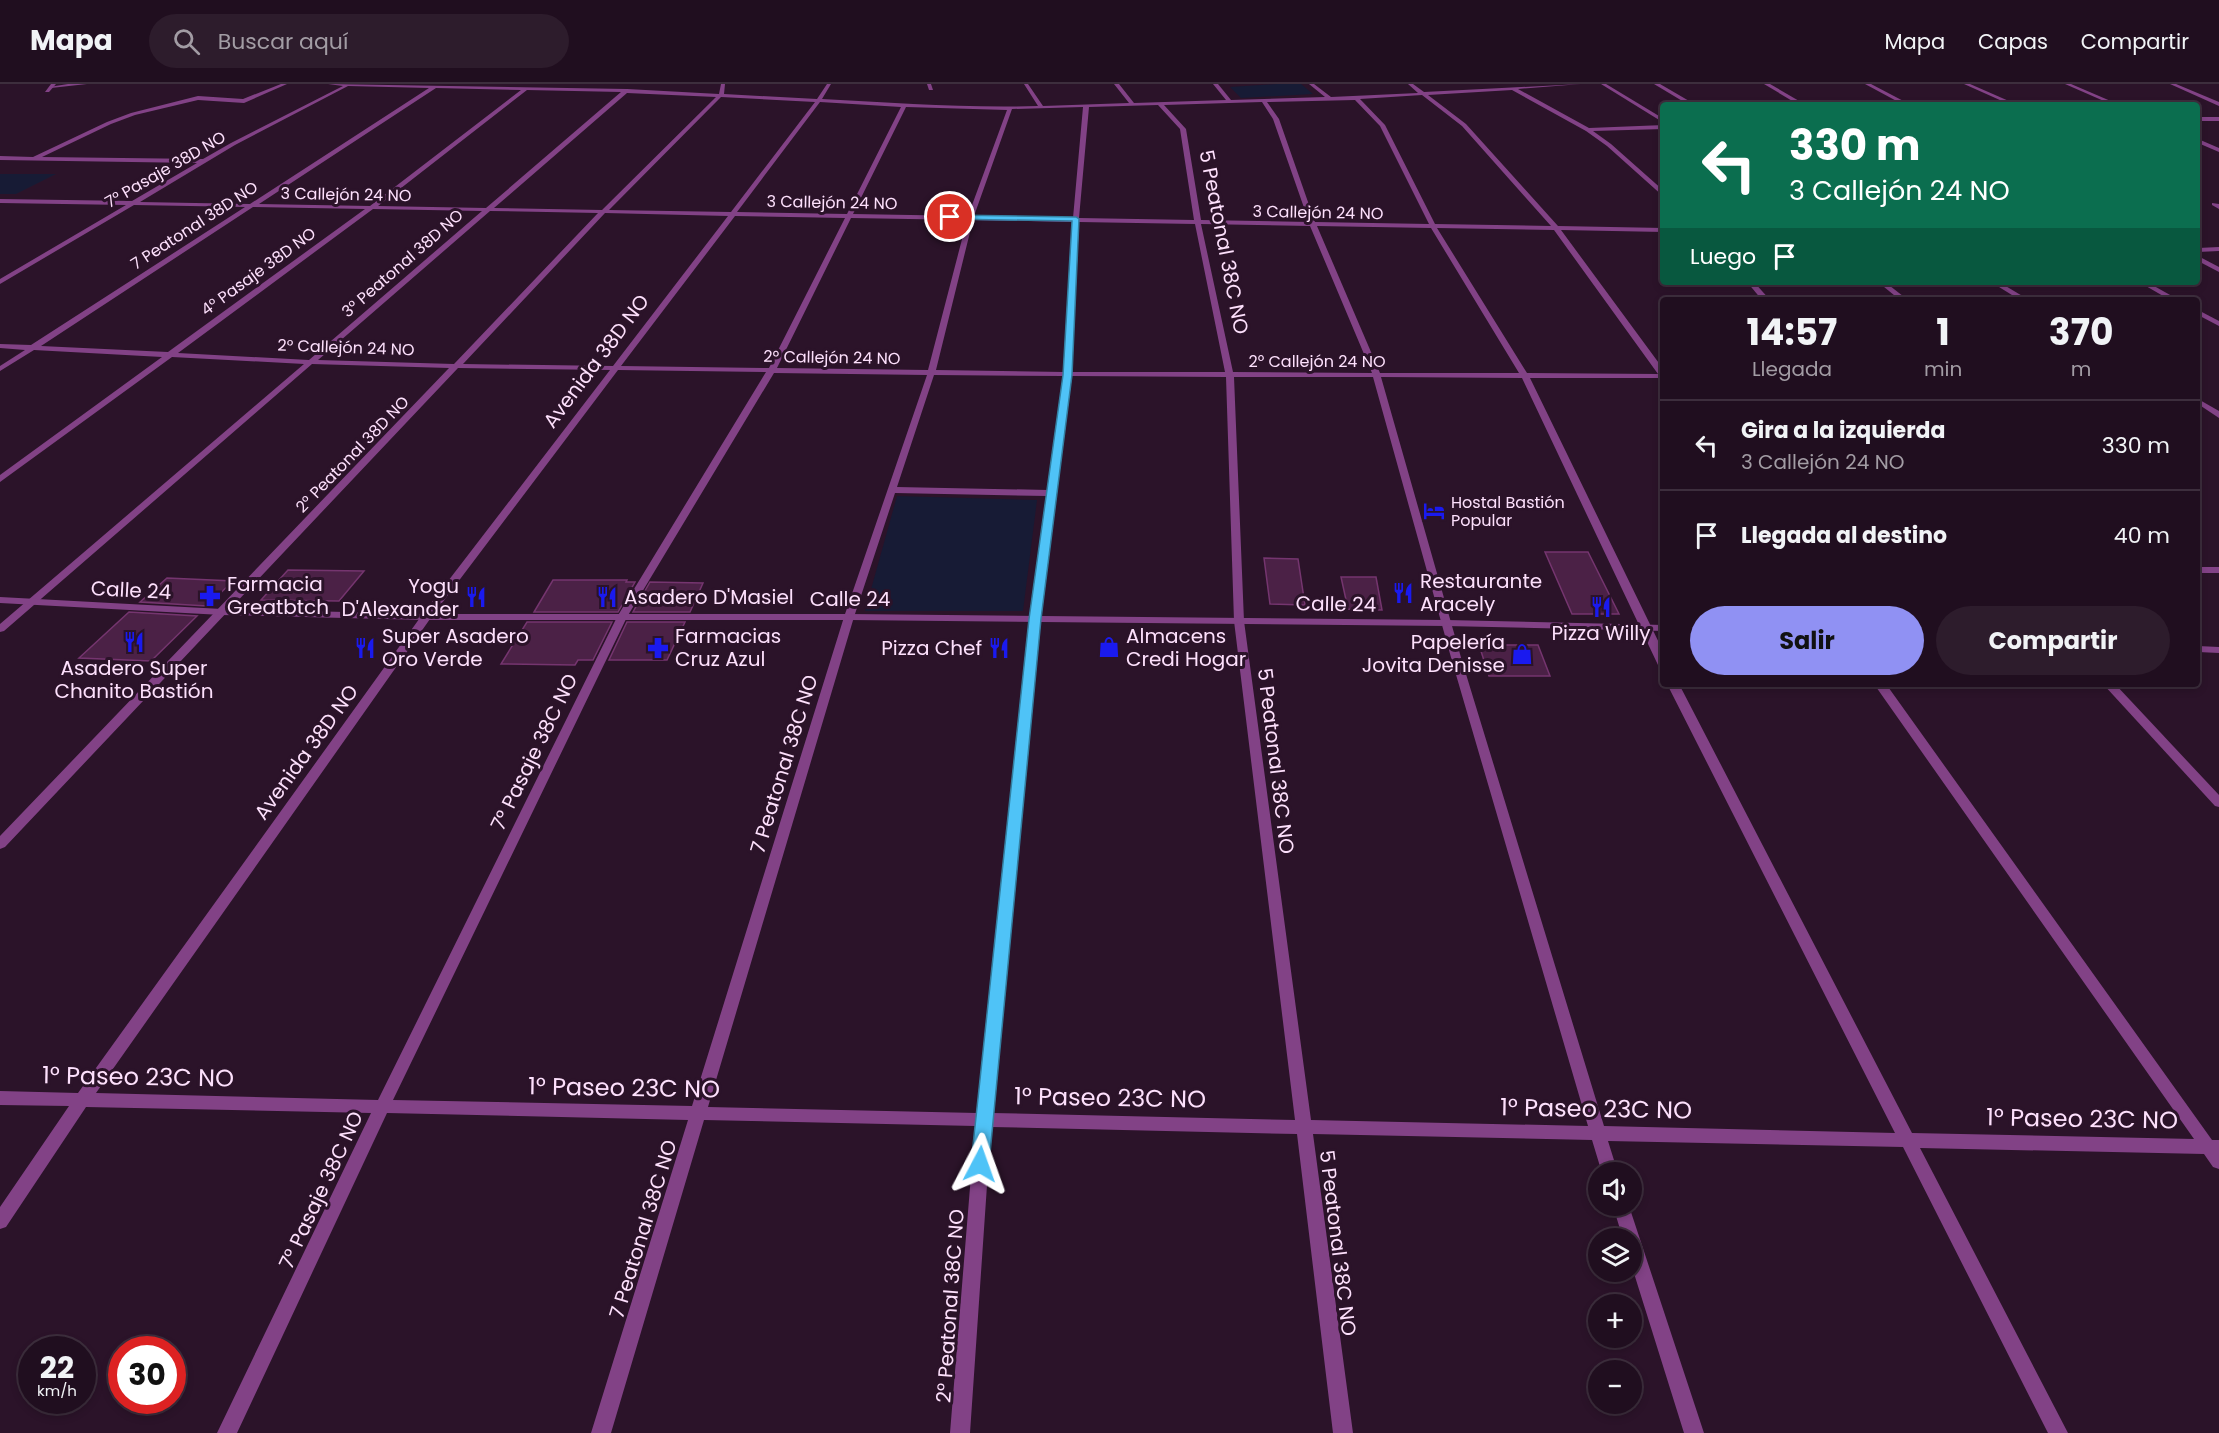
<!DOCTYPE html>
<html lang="es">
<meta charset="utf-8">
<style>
:root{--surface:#200e1f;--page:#2d1c2c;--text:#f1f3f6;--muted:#a29ca4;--line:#3d2e3d;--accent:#9091f3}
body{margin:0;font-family:Poppins,sans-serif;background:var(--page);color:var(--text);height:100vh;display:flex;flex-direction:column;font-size:22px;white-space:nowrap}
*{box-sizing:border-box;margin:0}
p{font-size:20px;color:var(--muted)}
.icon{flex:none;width:33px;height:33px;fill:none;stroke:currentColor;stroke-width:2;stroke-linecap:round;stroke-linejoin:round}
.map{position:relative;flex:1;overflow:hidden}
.details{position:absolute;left:1660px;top:213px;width:540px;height:390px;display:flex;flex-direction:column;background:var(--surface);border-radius:6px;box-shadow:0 3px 9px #0003,0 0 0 2px var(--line)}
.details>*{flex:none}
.banner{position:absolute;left:1660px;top:18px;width:540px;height:183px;border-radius:6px;box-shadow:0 3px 9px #0003,0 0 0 2px var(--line);background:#0b6e4f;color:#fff;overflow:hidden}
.buttons{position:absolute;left:1588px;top:1078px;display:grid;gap:12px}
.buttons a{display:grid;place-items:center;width:54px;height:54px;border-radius:50%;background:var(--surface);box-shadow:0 3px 9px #0003,0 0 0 2px var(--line);font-size:30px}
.speed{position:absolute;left:18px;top:1252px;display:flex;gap:12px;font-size:30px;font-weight:700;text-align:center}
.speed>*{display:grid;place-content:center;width:78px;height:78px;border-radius:50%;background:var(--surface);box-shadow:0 3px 9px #0003,0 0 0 2px var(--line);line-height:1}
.speed small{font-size:15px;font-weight:400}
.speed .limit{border:9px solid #d22;background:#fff;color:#111}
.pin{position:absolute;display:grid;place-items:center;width:51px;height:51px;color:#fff;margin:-26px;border:3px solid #fff;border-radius:50%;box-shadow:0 2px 6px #0007}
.me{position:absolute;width:66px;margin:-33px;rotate:4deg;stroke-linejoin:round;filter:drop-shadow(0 0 4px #0008)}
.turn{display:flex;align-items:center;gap:21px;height:126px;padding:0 30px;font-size:27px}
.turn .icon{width:78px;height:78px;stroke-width:2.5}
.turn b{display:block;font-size:42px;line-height:51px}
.then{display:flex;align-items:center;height:57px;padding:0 30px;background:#0003;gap:12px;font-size:22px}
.eta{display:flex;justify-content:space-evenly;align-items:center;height:102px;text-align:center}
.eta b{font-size:36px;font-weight:700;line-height:42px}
.button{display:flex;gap:12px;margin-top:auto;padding:12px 30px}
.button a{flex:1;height:69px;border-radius:36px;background:var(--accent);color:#111;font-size:24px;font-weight:700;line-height:69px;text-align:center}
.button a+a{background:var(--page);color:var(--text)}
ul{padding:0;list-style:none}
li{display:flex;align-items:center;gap:18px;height:90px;padding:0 30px;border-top:2px solid var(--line)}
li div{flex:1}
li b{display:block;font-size:22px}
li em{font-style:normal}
header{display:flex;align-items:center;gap:36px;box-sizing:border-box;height:84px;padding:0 30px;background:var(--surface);border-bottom:2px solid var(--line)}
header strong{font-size:28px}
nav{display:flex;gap:33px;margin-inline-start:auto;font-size:21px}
.search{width:420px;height:54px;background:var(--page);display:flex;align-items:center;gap:15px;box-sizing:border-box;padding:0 21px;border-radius:33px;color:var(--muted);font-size:22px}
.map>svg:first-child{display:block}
.green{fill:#171b35}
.building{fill:#4b2146;stroke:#75356f;stroke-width:1.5}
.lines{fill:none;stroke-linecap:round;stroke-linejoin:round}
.service{fill:#824286;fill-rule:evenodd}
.minor{fill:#824286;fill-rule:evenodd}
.tertiary{fill:#824286;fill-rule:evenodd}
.route{fill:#4fc3f7;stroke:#337fa1;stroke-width:1.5}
.labels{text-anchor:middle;stroke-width:6;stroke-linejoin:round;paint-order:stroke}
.far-street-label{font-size:16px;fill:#fde0fc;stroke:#2b1329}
.far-poi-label{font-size:16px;fill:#fde0fc;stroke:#2b1329;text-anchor:start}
.street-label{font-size:20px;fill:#fde0fc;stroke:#2b1329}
.poi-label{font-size:20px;fill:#fde0fc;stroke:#2b1329;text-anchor:start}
.near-street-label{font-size:24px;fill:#fde0fc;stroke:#2b1329}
</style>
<header>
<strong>Mapa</strong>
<div class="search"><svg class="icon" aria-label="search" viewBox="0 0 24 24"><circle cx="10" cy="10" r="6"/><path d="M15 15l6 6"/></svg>Buscar aquí</div>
<nav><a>Mapa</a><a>Capas</a><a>Compartir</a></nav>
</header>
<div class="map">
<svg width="2219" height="1349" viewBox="0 0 2219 1349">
<rect width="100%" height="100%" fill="#2b1329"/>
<g class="green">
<path d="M1277,0H1301L1313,10L1241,14L1230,3Z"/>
<path d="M0,90H56L16,110H0Z"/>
<path d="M897,412L1037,416L1023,527H865Z"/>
</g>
<g class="building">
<path d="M1545,468H1588L1619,530H1572Z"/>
<path d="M1264,474L1298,475L1305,521L1270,520Z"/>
<path d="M288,486L364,487L339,517L261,516Z"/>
<path d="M1341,493H1376L1382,526L1348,525Z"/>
<path d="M167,494L233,497L207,522L140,518Z"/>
<path d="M553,496H627L626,498H635L618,528H534Z"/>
<path d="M650,498L703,499L690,528H633Z"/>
<path d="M129,528L197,532L151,577L79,574Z"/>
<path d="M527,538H612L593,576H578L575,581L501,580Z"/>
<path d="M627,538H685L667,576H609Z"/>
<path d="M1479,561H1538L1550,592H1489Z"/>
</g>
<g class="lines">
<g class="service">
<path d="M68,0H87L51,4L49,3Z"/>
<rect x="2198" y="483" width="21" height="6"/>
</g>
<g class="minor">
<path d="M51,0H56L49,8H45Z"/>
<path d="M281,0H287L244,19L198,16L135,31L111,40L42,73L203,75L231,59L343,2L328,0L627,5L719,10L721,0H725L724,10L817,15L827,0H831L822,15C895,19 965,24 1038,22L1024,0H1028L1043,22L1129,19L1114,0H1119L1134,19L1226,16L1213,0H1218L1231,16L1325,13L1309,0H1314L1331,13L1418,9L1408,0H1413L1424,8L1581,0L1518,5L1589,44L1664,41V45L1593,47L1611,60L1664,107V113L1607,62L1586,47L1512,6L1428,11L1466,40L1558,142L1664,144V148L1561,146L1664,286V294H1530L1664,569V584L1658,581L1522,294L1381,293L1462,577L1604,1042L1895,1049L1667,600H1679L1912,1049L2194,1055L1874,600H1886L2212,1056H2219V1085L2213,1083L2204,1070L1920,1064L2068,1349H2048L1903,1063L1608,1057L1618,1089H1602L1592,1056L1313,1050L1353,1349H1333L1297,1050L991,1043L970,1349H950L975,1042L704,1036L611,1349H591L688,1036L387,1029L237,1349H217L371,1029L86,1023L6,1143L0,1145V1123L69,1022L0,1021V1007L78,1009L422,531L610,286L458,284L5,763L0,765V752L449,284L312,280L4,547L0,548V540L304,280L172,273L0,398V391L162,273L34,266L0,287V282L25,266L0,264V260L31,261L245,123L134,121L0,200V195L126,121L0,119V115L132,117L197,79L0,76V72L33,73L107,38L131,29L198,12L243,15ZM348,2L429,4L250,120L140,118L235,61ZM436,4L521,6L370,122L259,120ZM527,6L621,8L486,124L378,122ZM627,9L716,13L602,126L494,124ZM1422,11L1462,42L1551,142L1435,140L1385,41L1360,15ZM721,13L815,18L731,128L609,126ZM1355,16L1380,42L1429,140L1315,138L1279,35L1267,18ZM820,18L901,23L847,130L737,128ZM1262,18L1273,35L1309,138L1201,136L1186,45L1164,21ZM1158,21L1180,45L1194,136L1079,134L1089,23ZM906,23L1007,26L968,132L853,130ZM1083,23L1073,134L974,132L1012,25ZM253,123L365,125L168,268L41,262ZM373,125L482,127L309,276L178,269ZM490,127L598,129L454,280L318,276ZM605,129L728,132L613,282L463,280ZM735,132L845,134L769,284L621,282ZM851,134L967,136L928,286L777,284ZM973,136L1073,138L1064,288L936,286ZM1079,138L1195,140L1225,288H1072ZM1201,140L1310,142L1372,289L1233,288ZM1317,142L1431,144L1519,289H1380ZM1437,144L1554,146L1658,290L1527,289ZM618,286L766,288L617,533L378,1016L96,1009L430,535ZM774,289L927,291L844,533L692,1022L393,1016L627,533ZM934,291L1064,292L1048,406L897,403ZM1072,292L1226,293L1234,537L1295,1036L992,1029L1040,535ZM1234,293H1373L1452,577L1588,1042L1311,1036L1244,537ZM895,409L1047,412L1030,535L977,1029L708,1023L854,533Z"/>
<path d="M927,0H931L933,6H929Z"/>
<path d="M1601,0H1606L1664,35V39Z"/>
<path d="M1654,0H1660L1696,21H1689Z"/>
<path d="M1764,0H1770L1806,21H1799Z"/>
<path d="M1865,0H1871L1911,21H1904Z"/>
<path d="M1964,0H1970L2018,21H2011Z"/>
<path d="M2065,0H2071L2120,21H2113Z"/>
<path d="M2170,0H2176L2219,18V22Z"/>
<rect x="2198" y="33" width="21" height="4"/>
<path d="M2198,55L2219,64V68L2198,59Z"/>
<path d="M2212,119L2219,120V125L2212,121Z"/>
<path d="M2219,163V167L2198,168V164Z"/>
<path d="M2198,172L2219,183V188L2198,177Z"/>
<path d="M1747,198H1754L1770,216H1762Z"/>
<path d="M1878,198H1885L1908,216H1900Z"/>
<path d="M1991,198H1999L2029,216H2020Z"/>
<path d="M2139,198H2147L2179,216H2170Z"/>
<path d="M2198,226L2219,237V242L2198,231Z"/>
<path d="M2198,315L2219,327V334L2198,320Z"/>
<path d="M2103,600H2115L2219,711V723L2215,722Z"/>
<path d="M1613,1122H1629L1704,1349H1684L1632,1183V1155H1623Z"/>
</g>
<g class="tertiary">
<path d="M0,513L222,525L426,530H849L1446,536L1664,541V547L1446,542L849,536H426L222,531L0,519Z"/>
<path d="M2198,562L2219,563V569L2198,568Z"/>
</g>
</g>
<path class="route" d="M950,131L1076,133L1079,135L1072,291L1041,535L989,1080L987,1086L980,1088L974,1086L971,1080L1029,535L1063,291L1072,137L948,135Z"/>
<defs>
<symbol id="hotel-bare" viewBox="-9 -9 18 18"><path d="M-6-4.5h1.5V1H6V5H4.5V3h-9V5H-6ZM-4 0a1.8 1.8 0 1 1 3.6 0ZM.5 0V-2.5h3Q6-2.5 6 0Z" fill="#1a1aef" stroke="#2b1329" stroke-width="2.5" paint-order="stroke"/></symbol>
<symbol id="restaurant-bare" viewBox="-9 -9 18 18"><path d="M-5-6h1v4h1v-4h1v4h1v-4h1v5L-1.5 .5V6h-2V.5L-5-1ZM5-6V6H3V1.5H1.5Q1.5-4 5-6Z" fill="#1a1aef" stroke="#2b1329" stroke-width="2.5" paint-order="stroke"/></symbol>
<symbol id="pharmacy-bare" viewBox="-9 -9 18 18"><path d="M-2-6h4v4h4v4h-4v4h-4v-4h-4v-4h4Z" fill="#1a1aef" stroke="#2b1329" stroke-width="2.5" paint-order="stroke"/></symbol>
<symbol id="shop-bare" viewBox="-9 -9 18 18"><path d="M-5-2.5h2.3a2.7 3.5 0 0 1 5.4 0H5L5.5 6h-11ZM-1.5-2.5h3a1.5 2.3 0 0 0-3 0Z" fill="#1a1aef" stroke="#2b1329" stroke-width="2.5" paint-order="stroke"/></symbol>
</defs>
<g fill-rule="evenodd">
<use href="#hotel-bare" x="1419" y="412" width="30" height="30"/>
<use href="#restaurant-bare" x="1388" y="494" width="30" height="30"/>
<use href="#pharmacy-bare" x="195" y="497" width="30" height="30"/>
<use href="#restaurant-bare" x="461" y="498" width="30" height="30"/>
<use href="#restaurant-bare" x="592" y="498" width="30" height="30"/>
<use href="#restaurant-bare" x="1586" y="508" width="30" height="30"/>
<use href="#restaurant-bare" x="119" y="543" width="30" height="30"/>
<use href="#shop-bare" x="1094" y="548" width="30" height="30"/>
<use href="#restaurant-bare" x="350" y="549" width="30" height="30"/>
<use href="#pharmacy-bare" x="643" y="549" width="30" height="30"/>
<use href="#restaurant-bare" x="984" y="549" width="30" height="30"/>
<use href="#shop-bare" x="1507" y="555" width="30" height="30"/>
</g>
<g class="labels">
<g class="far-street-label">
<text transform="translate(165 85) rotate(-30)" y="6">7° Pasaje 38D NO</text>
<text transform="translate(346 110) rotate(1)" y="6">3 Callejón 24 NO</text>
<text transform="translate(832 118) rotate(1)" y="6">3 Callejón 24 NO</text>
<text transform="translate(1318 128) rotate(1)" y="6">3 Callejón 24 NO</text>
<text transform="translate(194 141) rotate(-33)" y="6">7 Peatonal 38D NO</text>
<text transform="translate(402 179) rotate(-41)" y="6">3° Peatonal 38D NO</text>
<text transform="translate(258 187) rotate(-36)" y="6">4° Pasaje 38D NO</text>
<text transform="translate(346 263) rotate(2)" y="6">2° Callejón 24 NO</text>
<text transform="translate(832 273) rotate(1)" y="6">2° Callejón 24 NO</text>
<text x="1317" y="283">2° Callejón 24 NO</text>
<text transform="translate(352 370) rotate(-46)" y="6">2° Peatonal 38D NO</text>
</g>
<g class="far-poi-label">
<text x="1451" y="424">Hostal Bastión<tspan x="1451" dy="18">Popular</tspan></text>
</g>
<g class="street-label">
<text transform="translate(1224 158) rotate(79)" y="7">5 Peatonal 38C NO</text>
<text transform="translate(596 277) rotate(-53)" y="7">Avenida 38D NO</text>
<text transform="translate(131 506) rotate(3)" y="7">Calle 24</text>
<text x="850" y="522">Calle 24</text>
<text transform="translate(1336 520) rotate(1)" y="7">Calle 24</text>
<text transform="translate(306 668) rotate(-54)" y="7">Avenida 38D NO</text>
<text transform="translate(534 668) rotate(-64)" y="7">7° Pasaje 38C NO</text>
<text transform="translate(1276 677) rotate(83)" y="7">5 Peatonal 38C NO</text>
<text transform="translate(784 680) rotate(-73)" y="7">7 Peatonal 38C NO</text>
<text transform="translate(321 1106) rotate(-65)" y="7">7° Pasaje 38C NO</text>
<text transform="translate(643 1145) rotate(-73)" y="7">7 Peatonal 38C NO</text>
<text transform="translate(1338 1159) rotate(83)" y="7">5 Peatonal 38C NO</text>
<text transform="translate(950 1222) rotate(-86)" y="7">2° Peatonal 38C NO</text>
</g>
<g class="poi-label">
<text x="1420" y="504">Restaurante<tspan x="1420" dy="23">Aracely</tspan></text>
<text x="227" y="507">Farmacia<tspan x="227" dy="23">Greatbtch</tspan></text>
<text x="459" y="509" text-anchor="end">Yogu<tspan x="459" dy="23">D'Alexander</tspan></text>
<text x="624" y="520">Asadero D'Masiel</text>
<text x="1601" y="556" text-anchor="middle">Pizza Willy</text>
<text x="382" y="559">Super Asadero<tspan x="382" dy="23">Oro Verde</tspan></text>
<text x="675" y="559">Farmacias<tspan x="675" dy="23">Cruz Azul</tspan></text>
<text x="1126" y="559">Almacens<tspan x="1126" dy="23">Credi Hogar</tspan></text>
<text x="1505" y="565" text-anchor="end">Papelería<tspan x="1505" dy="23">Jovita Denisse</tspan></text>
<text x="982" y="571" text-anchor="end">Pizza Chef</text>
<text x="134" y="591" text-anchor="middle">Asadero Super<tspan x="134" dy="23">Chanito Bastión</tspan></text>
</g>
<g class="near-street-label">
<text transform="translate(138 993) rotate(1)" y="8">1° Paseo 23C NO</text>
<text transform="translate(624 1004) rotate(1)" y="8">1° Paseo 23C NO</text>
<text transform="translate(1110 1014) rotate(1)" y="8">1° Paseo 23C NO</text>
<text transform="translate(1596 1025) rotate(1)" y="8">1° Paseo 23C NO</text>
<text transform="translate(2082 1035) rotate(1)" y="8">1° Paseo 23C NO</text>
</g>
</g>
</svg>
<div class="buttons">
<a><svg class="icon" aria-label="sound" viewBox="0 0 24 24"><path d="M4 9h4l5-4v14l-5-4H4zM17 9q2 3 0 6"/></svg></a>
<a><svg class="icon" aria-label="layers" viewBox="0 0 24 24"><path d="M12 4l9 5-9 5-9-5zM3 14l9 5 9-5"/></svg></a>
<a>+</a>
<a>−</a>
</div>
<div class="speed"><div>22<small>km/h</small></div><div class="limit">30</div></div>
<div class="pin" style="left:950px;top:133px;background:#d93025"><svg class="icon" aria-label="arrive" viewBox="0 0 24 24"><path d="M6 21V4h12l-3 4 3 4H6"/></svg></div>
<svg class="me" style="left:980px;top:1080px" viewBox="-20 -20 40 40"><path d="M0-17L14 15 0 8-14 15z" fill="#4fc3f7" stroke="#fff" stroke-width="4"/></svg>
<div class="banner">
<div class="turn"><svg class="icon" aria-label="left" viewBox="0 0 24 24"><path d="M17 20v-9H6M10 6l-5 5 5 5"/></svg><div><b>330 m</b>3 Callejón 24 NO</div></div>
<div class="then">Luego<svg class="icon" aria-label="arrive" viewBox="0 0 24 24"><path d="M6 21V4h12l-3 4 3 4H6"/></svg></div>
</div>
<section class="details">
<div class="eta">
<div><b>14:57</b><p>Llegada</p></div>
<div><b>1</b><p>min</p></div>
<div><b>370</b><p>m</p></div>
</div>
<ul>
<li><svg class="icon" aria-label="left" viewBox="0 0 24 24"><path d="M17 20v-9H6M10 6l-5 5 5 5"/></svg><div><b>Gira a la izquierda</b><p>3 Callejón 24 NO</p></div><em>330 m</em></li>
<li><svg class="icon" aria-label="arrive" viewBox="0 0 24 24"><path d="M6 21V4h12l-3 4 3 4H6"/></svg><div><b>Llegada al destino</b></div><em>40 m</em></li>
</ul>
<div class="button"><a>Salir</a><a>Compartir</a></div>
</section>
</div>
